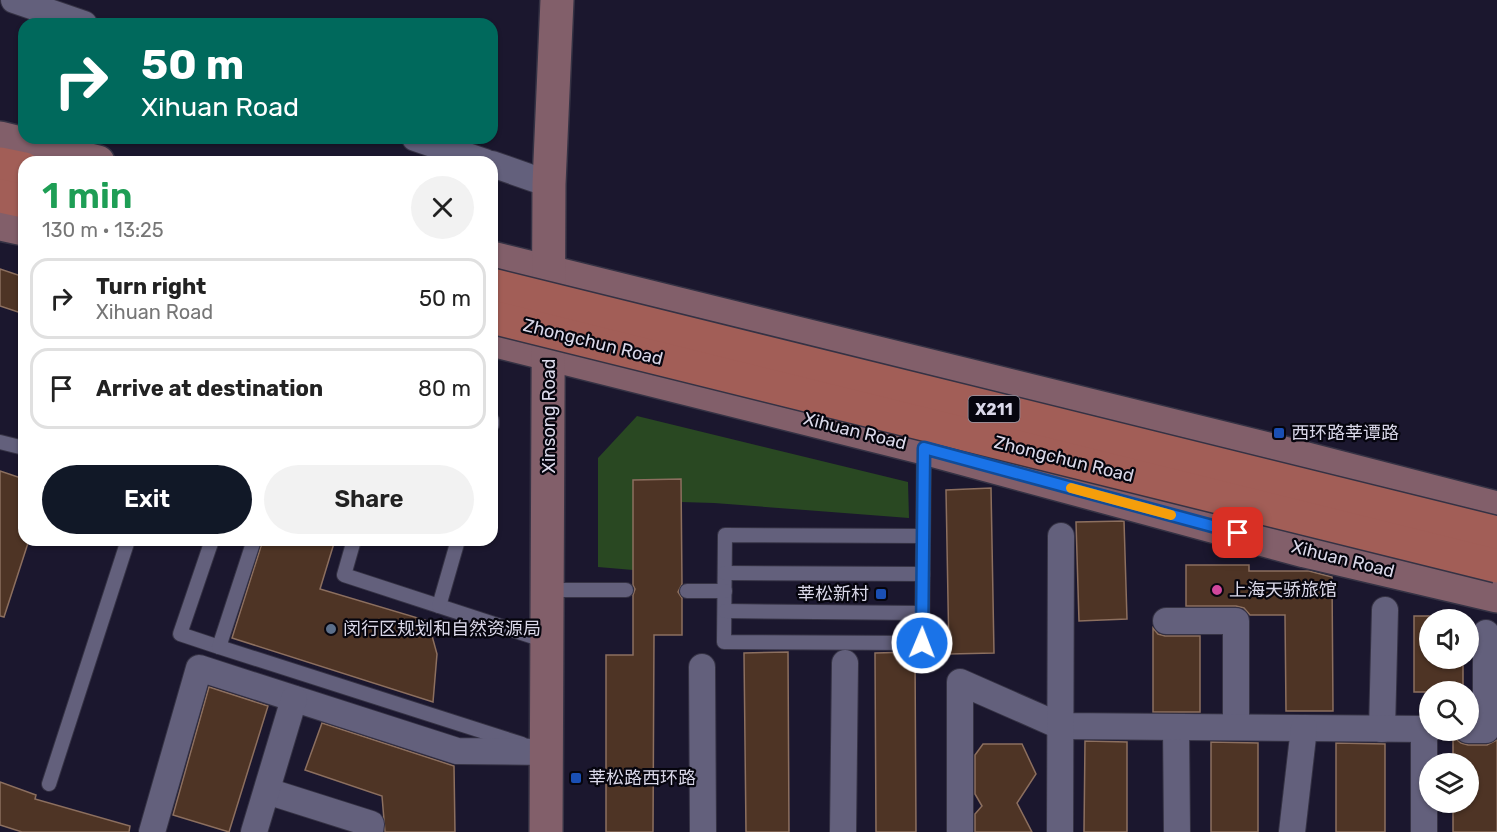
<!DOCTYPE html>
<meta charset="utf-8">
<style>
:root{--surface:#fff;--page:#f2f2f2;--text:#222;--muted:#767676;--line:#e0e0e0;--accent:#111827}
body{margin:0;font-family:Rubik,"Noto Sans SC",sans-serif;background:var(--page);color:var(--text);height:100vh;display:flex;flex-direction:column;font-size:22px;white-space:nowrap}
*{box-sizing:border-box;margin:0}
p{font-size:20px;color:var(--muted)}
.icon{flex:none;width:33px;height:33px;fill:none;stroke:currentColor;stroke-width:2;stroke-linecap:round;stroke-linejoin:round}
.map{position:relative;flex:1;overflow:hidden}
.details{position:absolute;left:18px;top:156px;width:480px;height:390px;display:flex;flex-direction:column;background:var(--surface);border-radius:18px;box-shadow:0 2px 4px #0004}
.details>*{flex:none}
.banner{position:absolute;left:18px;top:18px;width:480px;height:126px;border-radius:18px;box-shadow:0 2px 4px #0004;background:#00695c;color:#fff;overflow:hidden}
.fabs{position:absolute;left:1419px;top:609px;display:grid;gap:12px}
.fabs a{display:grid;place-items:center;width:60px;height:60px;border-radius:50%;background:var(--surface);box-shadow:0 2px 4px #0004;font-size:30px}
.pin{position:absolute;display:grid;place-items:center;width:51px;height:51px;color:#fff;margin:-26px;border-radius:12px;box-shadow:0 3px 9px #0006}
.me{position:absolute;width:66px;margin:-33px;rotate:1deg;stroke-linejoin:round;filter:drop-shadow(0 0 4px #0008)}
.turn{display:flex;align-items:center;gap:21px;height:126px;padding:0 24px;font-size:27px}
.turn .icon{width:78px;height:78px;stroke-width:2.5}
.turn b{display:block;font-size:42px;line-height:51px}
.round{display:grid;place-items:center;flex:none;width:63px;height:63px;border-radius:32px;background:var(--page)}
.headline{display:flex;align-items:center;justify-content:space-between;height:102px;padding:0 24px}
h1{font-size:36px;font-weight:600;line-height:45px;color:#1e9e55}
.button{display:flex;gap:12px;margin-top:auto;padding:12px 24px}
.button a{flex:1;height:69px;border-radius:36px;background:var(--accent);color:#fff;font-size:24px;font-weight:600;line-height:69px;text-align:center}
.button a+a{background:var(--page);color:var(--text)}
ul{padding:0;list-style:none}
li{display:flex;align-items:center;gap:18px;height:81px;margin:0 12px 9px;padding:0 12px;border:3px solid var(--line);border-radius:18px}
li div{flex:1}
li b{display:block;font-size:22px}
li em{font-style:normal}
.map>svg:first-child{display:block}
.forest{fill:#294822}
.building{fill:#4e3425;stroke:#8c6f5f;stroke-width:1.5}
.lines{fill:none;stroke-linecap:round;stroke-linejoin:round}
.lane-casing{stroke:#353244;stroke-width:16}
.street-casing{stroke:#353244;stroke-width:28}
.secondary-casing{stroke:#353244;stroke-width:36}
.primary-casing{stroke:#353244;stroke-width:36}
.lane{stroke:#63607c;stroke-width:14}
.street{stroke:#63607c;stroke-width:26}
.secondary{stroke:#825f6a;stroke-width:33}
.primary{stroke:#a25e57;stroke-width:33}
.primary-bridge-casing{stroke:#353244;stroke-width:36;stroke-linecap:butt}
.primary-bridge{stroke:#a25e57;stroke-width:33}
.route-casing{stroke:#114b97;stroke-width:15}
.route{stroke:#1a73e8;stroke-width:10}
.slow{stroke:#f59e0b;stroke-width:10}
.transit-dot{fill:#1a4fb4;stroke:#06050e;stroke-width:2}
.hotel-dot{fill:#d1479c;stroke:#06050e;stroke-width:2}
.service-dot{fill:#5c6f8a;stroke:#06050e;stroke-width:2}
.labels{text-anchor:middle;stroke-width:4.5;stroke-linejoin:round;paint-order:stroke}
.shield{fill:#06050e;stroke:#9a99a7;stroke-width:1.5}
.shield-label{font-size:16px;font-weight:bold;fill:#dad8e9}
.street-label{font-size:18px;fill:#dad8e9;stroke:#06050e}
.poi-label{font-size:18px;fill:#dad8e9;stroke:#06050e;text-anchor:start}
</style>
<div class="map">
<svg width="1497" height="832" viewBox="0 0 1497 832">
<rect width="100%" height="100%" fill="#1b172e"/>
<path class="forest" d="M637,416L908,482L909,518L714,503L681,502V479L633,480V570L598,567V458Z"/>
<g class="building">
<path d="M0,269L24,277V314L0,306Z"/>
<path d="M0,471L24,479V540H29L4,617L0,616Z"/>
<path d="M681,479L682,584L678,592L682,598V635H654L653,832H606V655H633V595L635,589L633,585V480Z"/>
<path d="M991,488L994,653L949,654L946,490Z"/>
<path d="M1124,521L1127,619L1079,621L1076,522Z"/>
<path d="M263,540H335L320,589L428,621L437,654L433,702L232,638Z"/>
<path d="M1186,565H1249V571H1309L1332,577L1333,711H1286L1285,615H1250L1244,608L1236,606H1186Z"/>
<path d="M1414,616H1463V620H1430V658H1463V692H1414Z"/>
<path d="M1153,628L1158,634L1165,636H1200V712H1153Z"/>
<path d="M788,652L789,832H746L744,653Z"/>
<path d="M915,652L916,832H876L875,653Z"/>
<path d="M209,687L268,706L229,832L173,815Z"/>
<path d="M322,723L454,766L455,832H385L382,796L305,770Z"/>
<path d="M1453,737L1461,743L1468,745H1487L1497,740V832H1453V802H1468V764H1453Z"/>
<path d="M1085,741L1127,742V832H1084Z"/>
<path d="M1211,742L1258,743V832H1211Z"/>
<path d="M1336,743L1385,744V832H1336Z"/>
<path d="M983,744H1022L1036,774L1017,803L1032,832H975V814L982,806L975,794V755Z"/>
<path d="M0,782L36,795L35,799L130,826L129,832H22L0,825Z"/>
</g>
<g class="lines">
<defs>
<g id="lane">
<path d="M492,420V425"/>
<path d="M0,442L24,448"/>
<path d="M923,536L725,535L724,642L922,643L924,448"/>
<path d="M212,540L180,634L219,647"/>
<path d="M254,540L219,647L522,744"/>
<path d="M354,540L344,575L546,641"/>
<path d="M725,573L923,574"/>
<path d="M548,590H626"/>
<path d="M687,591H725"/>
<path d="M439,606L458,540"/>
<path d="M725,611L922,613"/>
<path d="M49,784L128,540"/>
</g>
<g id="street">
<path d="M14,0L84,24"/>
<path d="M415,138L485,162"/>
<path d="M492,164L549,184"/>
<path d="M1166,621H1236V727"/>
<path d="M702,667L703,832"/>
<path d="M1176,727L1177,832"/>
<path d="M1382,729L1385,610"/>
<path d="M1468,730H1486V633"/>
<path d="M267,791L371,824L370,832"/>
<path d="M152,832L199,668L457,751L547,752"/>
<path d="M254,832L294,699"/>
<path d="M843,832L845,663"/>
<path d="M960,832V682L1060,726L1430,729"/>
<path d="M1060,832L1061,536"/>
<path d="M1292,832L1304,728"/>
<path d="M1424,832V729"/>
</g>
<g id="secondary">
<path d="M0,138L98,162"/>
<path d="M0,224L24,229"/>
<path d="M492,258L1272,450L1497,508"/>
<path d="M492,340L924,448L1305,551L1497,596"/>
<path d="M546,832L549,184L557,0"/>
</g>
<g id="primary">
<path d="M0,164L24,169"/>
<path d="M0,196L24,201"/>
</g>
</defs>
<use href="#lane" class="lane-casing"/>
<use href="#street" class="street-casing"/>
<use href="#secondary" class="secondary-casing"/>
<use href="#primary" class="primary-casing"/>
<use href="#lane" class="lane"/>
<use href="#street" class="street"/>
<use href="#secondary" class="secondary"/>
<use href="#primary" class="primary"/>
<defs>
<g id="primary-bridge">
<path d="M492,285L1497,533"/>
<path d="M492,317L1497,566"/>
</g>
</defs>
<use href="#primary-bridge" class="primary-bridge-casing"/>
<use href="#primary-bridge" class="primary-bridge"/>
</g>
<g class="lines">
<defs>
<path id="route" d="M922,643L924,448L1238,533"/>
</defs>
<use href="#route" class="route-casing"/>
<use href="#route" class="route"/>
<path class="slow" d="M1071,488L1171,515"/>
</g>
<g class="transit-dot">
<rect x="1273" y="427" width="12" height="12" rx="3"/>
<rect x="875" y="588" width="12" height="12" rx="3"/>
<rect x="570" y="772" width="12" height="12" rx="3"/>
</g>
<circle class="hotel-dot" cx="1217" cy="590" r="6"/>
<circle class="service-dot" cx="331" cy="629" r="6"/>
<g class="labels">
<rect class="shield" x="968.5" y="396" width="51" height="26" rx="4.5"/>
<g class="shield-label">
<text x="994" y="415">X211</text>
</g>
<g class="street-label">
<text transform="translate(593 342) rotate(14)" y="6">Zhongchun Road</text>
<text transform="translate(549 416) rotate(-90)" y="6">Xinsong Road</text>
<text transform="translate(855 431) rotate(14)" y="6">Xihuan Road</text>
<text transform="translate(1064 459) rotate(14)" y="6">Zhongchun Road</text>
<text transform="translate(1343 559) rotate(14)" y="6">Xihuan Road</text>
</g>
<g class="poi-label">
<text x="1291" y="439">西环路莘谭路</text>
<text x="1229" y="596">上海天骄旅馆</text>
<text x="869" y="600" text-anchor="end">莘松新村</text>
<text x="343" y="635">闵行区规划和自然资源局</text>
<text x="588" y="784">莘松路西环路</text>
</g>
</g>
</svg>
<div class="fabs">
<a><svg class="icon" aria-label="sound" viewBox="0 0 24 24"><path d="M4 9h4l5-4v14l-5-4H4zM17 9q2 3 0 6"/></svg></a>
<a><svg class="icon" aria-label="search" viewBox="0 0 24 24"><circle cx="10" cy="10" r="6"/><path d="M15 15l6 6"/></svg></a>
<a><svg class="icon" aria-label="layers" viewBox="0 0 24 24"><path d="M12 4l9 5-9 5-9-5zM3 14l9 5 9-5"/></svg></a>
</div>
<div class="pin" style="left:1238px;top:533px;background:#d93025"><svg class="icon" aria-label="arrive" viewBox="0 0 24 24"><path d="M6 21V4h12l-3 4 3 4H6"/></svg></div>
<svg class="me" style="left:922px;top:643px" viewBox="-20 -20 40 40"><circle r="17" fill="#1a73e8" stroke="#fff" stroke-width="3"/><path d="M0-11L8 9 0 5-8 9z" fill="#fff"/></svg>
<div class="banner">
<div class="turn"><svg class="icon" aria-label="right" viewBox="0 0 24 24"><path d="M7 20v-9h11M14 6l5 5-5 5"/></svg><div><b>50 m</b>Xihuan Road</div></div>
</div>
<section class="details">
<div class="headline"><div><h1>1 min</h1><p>130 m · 13:25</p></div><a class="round"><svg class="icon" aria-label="close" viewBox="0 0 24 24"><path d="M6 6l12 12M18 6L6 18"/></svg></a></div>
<ul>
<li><svg class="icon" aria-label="right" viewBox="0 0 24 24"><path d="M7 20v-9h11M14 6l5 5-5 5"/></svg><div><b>Turn right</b><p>Xihuan Road</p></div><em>50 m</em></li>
<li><svg class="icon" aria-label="arrive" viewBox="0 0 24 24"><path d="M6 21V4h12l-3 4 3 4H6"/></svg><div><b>Arrive at destination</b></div><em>80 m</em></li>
</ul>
<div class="button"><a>Exit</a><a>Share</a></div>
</section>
</div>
